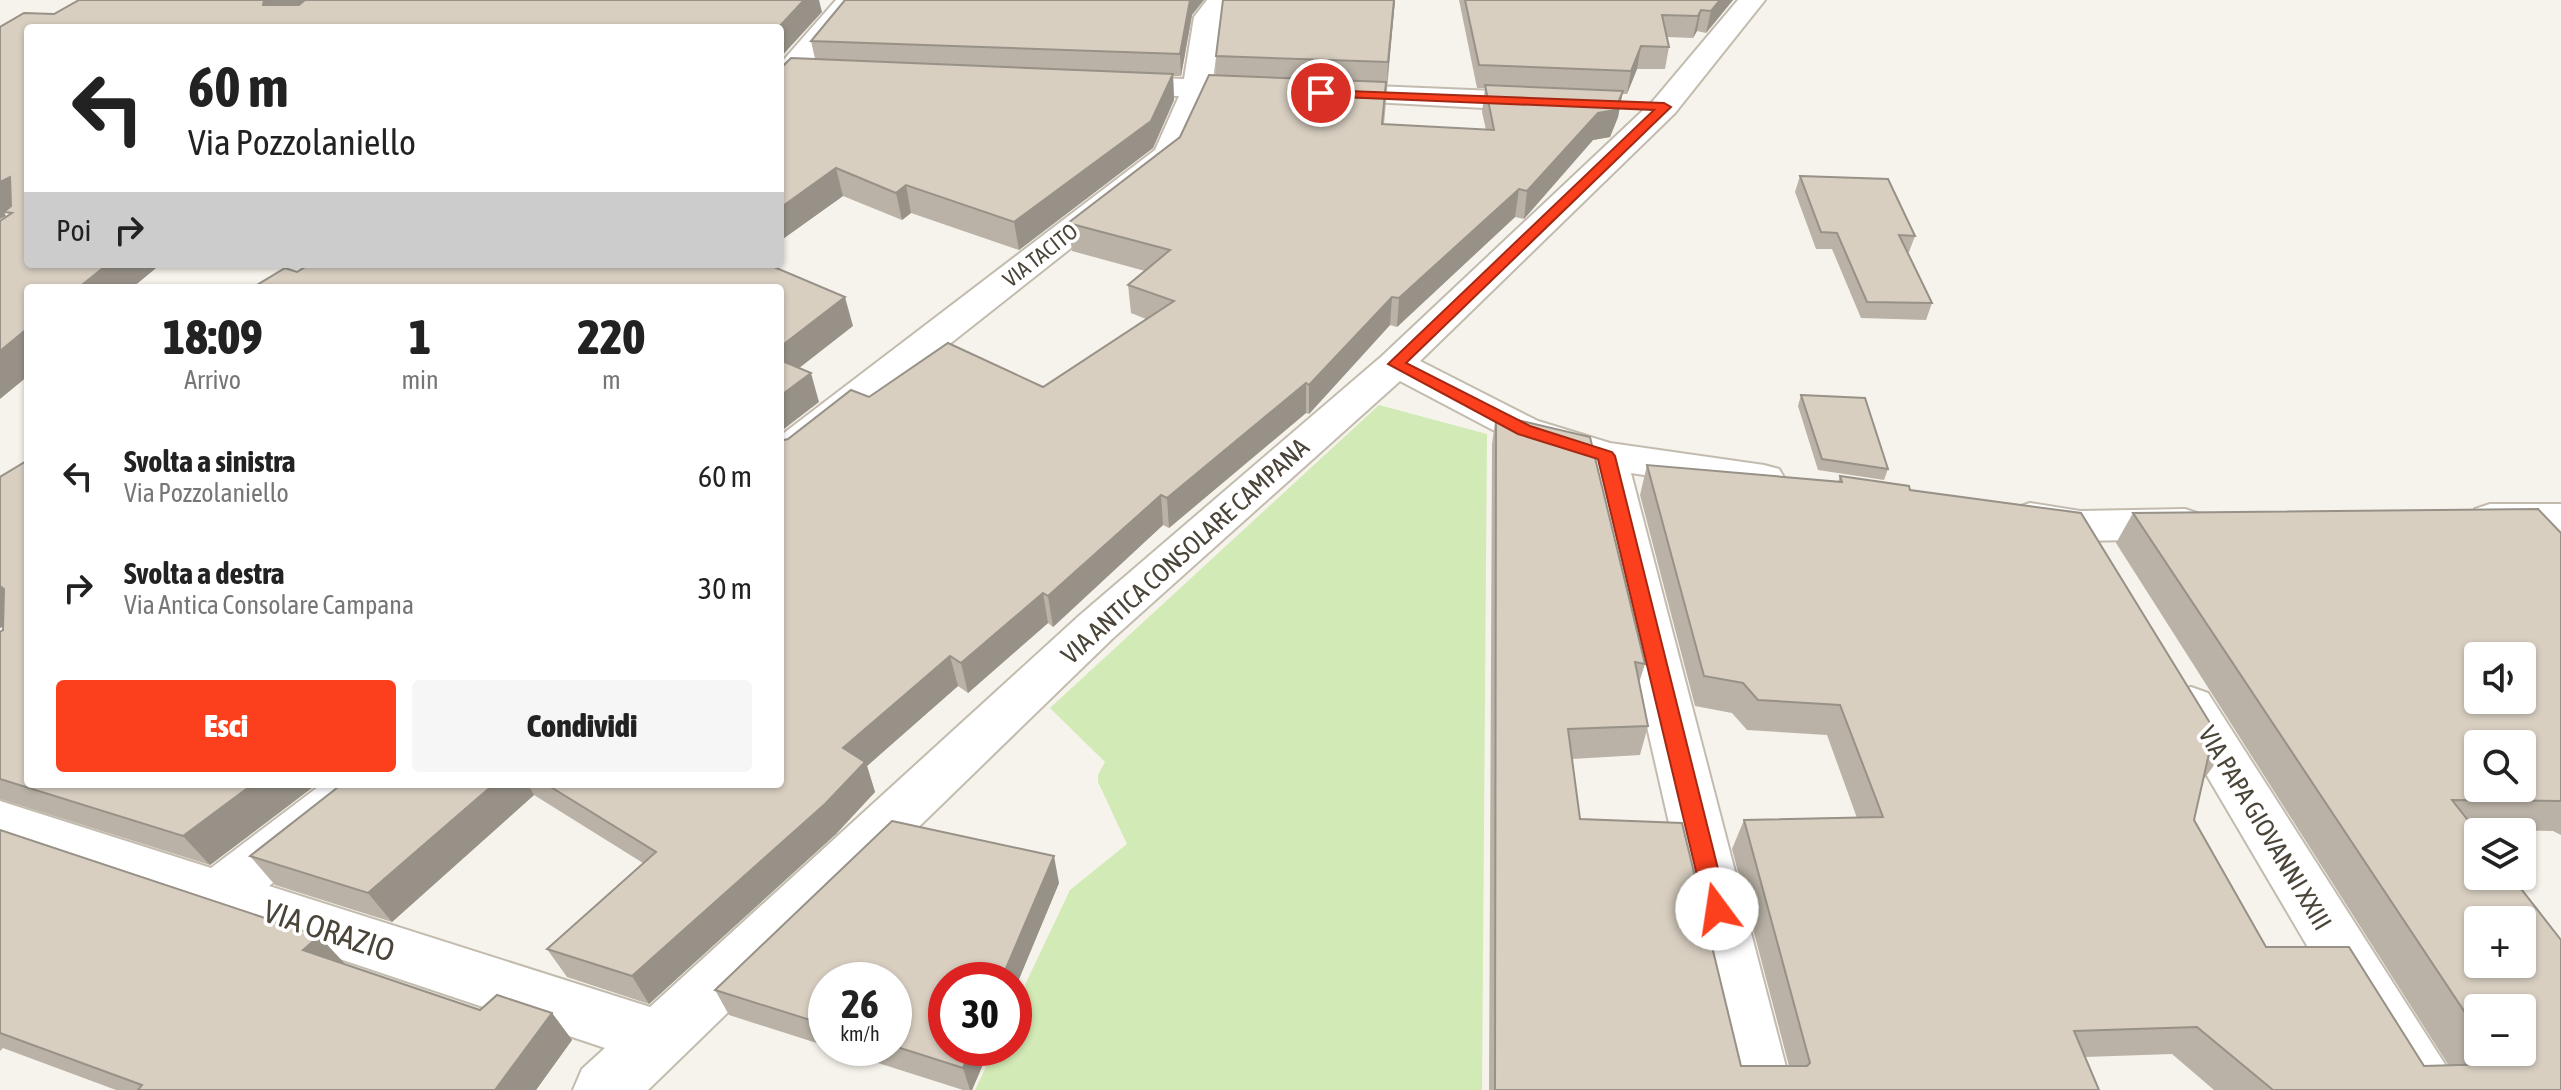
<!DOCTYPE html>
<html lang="it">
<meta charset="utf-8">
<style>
:root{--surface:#fff;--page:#f6f6f6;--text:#222;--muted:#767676;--accent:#fc3f1d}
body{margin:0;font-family:"Asap Condensed",sans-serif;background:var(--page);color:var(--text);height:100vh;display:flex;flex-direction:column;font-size:30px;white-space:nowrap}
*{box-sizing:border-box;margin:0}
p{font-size:26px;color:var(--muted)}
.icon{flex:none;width:44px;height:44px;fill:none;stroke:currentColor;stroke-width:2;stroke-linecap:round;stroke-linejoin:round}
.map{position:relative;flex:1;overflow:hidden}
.details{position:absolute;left:24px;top:284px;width:760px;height:504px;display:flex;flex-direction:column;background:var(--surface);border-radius:8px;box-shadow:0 2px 6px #0004}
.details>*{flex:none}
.top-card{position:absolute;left:24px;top:24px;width:760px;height:244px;border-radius:8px;box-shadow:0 2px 6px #0004;background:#fff;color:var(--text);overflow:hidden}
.fabs{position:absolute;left:2464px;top:642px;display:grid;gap:16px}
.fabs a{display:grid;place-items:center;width:72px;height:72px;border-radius:8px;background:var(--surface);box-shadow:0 2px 6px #0004;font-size:40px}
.speed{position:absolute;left:808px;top:962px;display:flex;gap:16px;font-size:40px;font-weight:700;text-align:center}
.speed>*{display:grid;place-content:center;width:104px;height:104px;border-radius:50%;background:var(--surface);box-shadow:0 2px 6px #0004;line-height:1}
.speed small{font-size:20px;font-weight:400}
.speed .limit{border:12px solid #d22;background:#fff;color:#111}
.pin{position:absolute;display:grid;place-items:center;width:68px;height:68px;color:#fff;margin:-34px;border:4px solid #fff;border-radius:50%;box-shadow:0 2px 8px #0007}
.me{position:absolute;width:88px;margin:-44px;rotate:346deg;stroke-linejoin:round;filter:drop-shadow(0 0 6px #0008)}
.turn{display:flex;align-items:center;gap:28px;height:168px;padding:0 32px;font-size:36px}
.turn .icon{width:104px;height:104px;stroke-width:2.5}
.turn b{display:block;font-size:56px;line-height:68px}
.then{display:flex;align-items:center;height:76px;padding:0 32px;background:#0003;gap:16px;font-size:30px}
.eta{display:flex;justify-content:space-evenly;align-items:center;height:136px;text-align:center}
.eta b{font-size:48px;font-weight:800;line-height:56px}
.button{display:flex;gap:16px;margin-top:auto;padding:16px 32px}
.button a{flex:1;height:92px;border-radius:8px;background:var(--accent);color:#fff;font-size:32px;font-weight:800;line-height:92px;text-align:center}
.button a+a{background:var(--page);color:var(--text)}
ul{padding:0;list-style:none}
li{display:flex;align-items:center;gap:24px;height:112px;padding:0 32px}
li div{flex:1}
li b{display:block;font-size:30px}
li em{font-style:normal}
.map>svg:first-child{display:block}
.green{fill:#d2eab5}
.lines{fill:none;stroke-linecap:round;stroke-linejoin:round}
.minor-casing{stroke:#c2bbae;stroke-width:4}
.minor{fill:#fff;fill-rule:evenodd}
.wall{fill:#bab2a6;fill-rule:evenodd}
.shaded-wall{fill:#979187}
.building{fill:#d8cfc1;stroke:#979187;stroke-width:2;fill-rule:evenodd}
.route{fill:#fc3f1d;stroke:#a42913;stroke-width:2}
.labels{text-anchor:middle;stroke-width:7;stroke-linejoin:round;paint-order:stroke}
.far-street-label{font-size:22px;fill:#4b4439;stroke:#fff}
.street-label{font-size:26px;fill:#4b4439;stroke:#fff}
.near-street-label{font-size:32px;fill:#4b4439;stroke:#fff}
</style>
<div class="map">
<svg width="2561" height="1090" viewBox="0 0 2561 1090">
<rect width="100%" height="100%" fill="#f6f3ec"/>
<path class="green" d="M1379,405L1487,434L1482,1090H975L995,1048H1014V1008L1070,890L1127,844L1098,782V775L1105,762L1050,708Z"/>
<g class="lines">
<defs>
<g id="minor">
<path d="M836,0H863L790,88L780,91V64Z"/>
<path d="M1207,0H1234L1221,18L1213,80L1271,85L1276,91L1271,97L1208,98L1180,162L795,466L780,470V436L1155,150L1179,96L1114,94L1104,91L1099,85L1104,79L1114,76L1184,79L1194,17Z"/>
<path d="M1738,0H1765L1675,113L1420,361L1538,421L1610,443L1764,465L1779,469L1785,479L1779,489L1764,493L1631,473L1792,1090H1730L1587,464L1510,439L1400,381L1112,639L648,1090H573L582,1069L605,1048L0,845V801L211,868L322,784H386L378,799L269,886L650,1007L1080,615L1382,356L1653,101Z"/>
<path d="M1326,84L1541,93L1552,96L1556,102L1552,108L1541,111L1316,99L1311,93L1316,87Z"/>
<path d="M2030,503L2080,511L2185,509L2200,514L2207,524L2200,534L2185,539L2080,541L2015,528L2008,518L2015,508Z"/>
<path d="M2490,504H2561V534H2490L2475,529L2468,519L2475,509Z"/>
<path d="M2191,687L2208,693L2448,1069L2457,1090H2392L2166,706L2174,693Z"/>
</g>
</defs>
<use href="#minor" class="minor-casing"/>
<use href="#minor" class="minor"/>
</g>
<g class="wall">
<path d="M1395,0L1384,124L1486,130L1482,112L1485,88H1477L1459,0H1733L1706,33L1697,31L1693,38L1667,37L1669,47L1665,69H1637L1627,94H1622L1618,117L1610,137L1593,140L1524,219L1515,217L1397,327L1390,325L1309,414L1306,413L1169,528L1163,525L1053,627L1048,623L968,693L958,686L867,766L875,792L836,834L649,1004L567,977L547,949L643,863L534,795L392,922L275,885L250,856L342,784H780L788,439L869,397L1043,387L1146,319L1131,313L1128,285L1145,271L1072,251L1068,223L1180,137L1216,75V56Z"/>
<path d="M1192,15L1181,76H1173L1174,100L1153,148L1019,250L911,213L902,220L843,196L780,241V66L815,59L811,41Z"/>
<path d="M1800,176L1915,236L1909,252H1907L1932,303L1926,320L1861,318L1832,249H1816L1795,192Z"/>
<path d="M1801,395L1888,469L1884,480L1818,470L1798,406Z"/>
<path d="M1496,415L1645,664L1639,683L1648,726L1640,755L1572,759L1580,819L1741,1066H1789L1732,849L1744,820L1857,818L1827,735L1747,730L1732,713L1695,706L1640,495L1647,465L1838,482L1840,476L1910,490L2226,749L2204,779L2194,820L2266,947L2424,1066H2449L2116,543L2133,513L2561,533V835L2553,831L2475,830L2561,1090H2214L2172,1054L2085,1057L2099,1090H1489L1492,444ZM2478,1008L2522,1052H2478Z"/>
<path d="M0,477L317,784L210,865L0,799V632L3,630V626L0,628Z"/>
<path d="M0,830L319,936L345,964L480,1010L552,1013L572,1040L536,1090H116L3,1048L0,1051Z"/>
<path d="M1059,883L1014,991V980L990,1048L972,1090H963L831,1048H894V980H826V1046L729,1015L715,990Z"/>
</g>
<g class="shaded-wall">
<path d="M264,0H308L276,26L263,5Z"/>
<path d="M804,0H819L822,12L780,58V28H778Z"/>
<path d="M1190,0H1204L1192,15L1181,76L1180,54Z"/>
<path d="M1394,0H1395L1387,84L1388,62Z"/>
<path d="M1720,0H1733L1706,33L1711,11Z"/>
<path d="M1701,10L1697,31L1693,38L1698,16Z"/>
<path d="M1641,46L1637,69L1627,94L1631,71Z"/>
<path d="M1173,74L1174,100L1153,148L1019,250L1014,222Z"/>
<path d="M1623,91L1618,117L1610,137L1593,140L1524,219L1527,191L1598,113Z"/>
<path d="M836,168L843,196L780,241V208Z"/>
<path d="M10,177L12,213L4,212L6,216L0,219V182Z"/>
<path d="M906,185L911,213L902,220L896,193Z"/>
<path d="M1519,189L1515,217L1397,327L1399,298Z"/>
<path d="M108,264H161L132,288H78Z"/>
<path d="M845,297L853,326L780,383V347Z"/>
<path d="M1392,297L1390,325L1309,414V385Z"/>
<path d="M28,328V376L0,399V351Z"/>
<path d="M811,373L819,402L780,432V396Z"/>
<path d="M1306,383V413L1169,528L1167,498Z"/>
<path d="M1161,495L1163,525L1053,627L1048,596Z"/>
<path d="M0,586L27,616L0,628Z"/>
<path d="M1043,593L1048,623L968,693L961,663Z"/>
<path d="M950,656L958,686L867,766L875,792L836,834L649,1004L632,976L843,748Z"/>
<path d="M253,784H317L210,865L183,836Z"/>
<path d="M494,784H528L534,795L392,922L368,893Z"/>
<path d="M1054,856L1059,883L1014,991V980H1001Z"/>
<path d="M319,936L345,964L303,950Z"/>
<path d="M552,1013L572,1040L536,1090H495Z"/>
<path d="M971,1048H990L972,1090H970L963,1068Z"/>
</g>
<g class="building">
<path d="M79,0H264L263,5H299L305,0H804L778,28H28V264H108L78,288H28V328L0,351V221L12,213L4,212L11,206L10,177L0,182V27L24,13L54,14Z"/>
<path d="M845,0H1190L1180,54L811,41Z"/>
<path d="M1223,0H1394L1388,62L1216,56Z"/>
<path d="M1465,0H1720L1711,11L1701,10L1698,16L1662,15L1669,47L1641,46L1631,71L1479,65Z"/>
<path d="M791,58L1173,74L1151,121L1014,222L906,185L896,193L836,168L780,208V66L784,65Z"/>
<path d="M1209,75L1386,82L1382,124L1494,130L1485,85L1623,91L1615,110L1598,113L1527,191L1519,189L1399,298L1392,297L1309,385L1306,383L1167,498L1161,495L1048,596L1043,593L961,663L950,656L843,748L865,762L825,804L632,976L547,949L656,852L546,784H780V441L788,439L851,390L869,397L948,343L1043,387L1174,301L1128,285L1170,250L1068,223L1180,137Z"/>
<path d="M1800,176L1888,179L1915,236L1899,235L1932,303L1867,302L1837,233L1821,232Z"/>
<path d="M310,264H767L845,297L780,347V288H252L285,268L297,272Z"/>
<path d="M780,360L811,373L780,396Z"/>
<path d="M1801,395L1865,398L1888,469L1822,459Z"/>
<path d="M1496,415L1590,437L1645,664L1635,662L1648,726L1568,729L1580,819L1682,823L1741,1066H1807L1810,1063L1744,820L1883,817L1840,705L1758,700L1743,683L1704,676L1647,465L1842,482L1840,476L1909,486L1910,490L2081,513L2226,749H2210L2194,820L2266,947H2349L2424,1066L2494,1064L2489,1052H2522V1008H2478V1032L2133,513L2538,509L2561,533V801L2452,800L2478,833V876H2511L2561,940V1090H2273L2197,1027L2074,1031L2099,1090H1495ZM2478,656H2522V700H2478ZM2478,744H2522V788H2478ZM2478,920H2522V964H2478Z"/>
<path d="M28,460V784H253L183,836L0,779V632L3,630L4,589L0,586V477Z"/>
<path d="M342,784H494L368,893L250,856Z"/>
<path d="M892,821L1054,856L1001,980H946V1048H971L963,1068L894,1046V980H826V1025L715,990Z"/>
<path d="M0,830L319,936L303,950L480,1010L497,995L552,1013L495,1090H138L142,1085L0,1033Z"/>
</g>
<path class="route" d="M1321,90L1664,103L1671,107L1406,363L1530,426L1612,452L1615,456L1728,909L1725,916L1717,919L1709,916L1705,909L1598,459L1518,434L1388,364L1654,110L1317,96V91Z"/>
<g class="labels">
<g class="far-street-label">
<text transform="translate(1040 255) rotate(-38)" y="8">VIA TACITO</text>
</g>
<g class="street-label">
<text transform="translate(1185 551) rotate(-42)" y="9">VIA ANTICA CONSOLARE CAMPANA</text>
<text transform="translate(2265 828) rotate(59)" y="9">VIA PAPA GIOVANNI XXIII</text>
</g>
<g class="near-street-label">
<text transform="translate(329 931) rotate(18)" y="11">VIA ORAZIO</text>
</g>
</g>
</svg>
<div class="fabs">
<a><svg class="icon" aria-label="sound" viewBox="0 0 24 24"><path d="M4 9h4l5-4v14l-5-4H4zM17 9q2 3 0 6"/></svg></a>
<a><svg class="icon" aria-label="search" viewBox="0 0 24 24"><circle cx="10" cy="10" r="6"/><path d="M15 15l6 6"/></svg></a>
<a><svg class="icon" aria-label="layers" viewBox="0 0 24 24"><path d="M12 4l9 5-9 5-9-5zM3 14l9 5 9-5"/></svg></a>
<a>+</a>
<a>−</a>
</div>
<div class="speed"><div>26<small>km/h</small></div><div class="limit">30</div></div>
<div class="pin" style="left:1321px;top:93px;background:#d93025"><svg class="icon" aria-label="arrive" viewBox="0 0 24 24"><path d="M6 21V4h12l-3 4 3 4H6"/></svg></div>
<svg class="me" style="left:1717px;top:909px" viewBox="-20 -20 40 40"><circle r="19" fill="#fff"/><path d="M0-13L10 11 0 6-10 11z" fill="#fc3f1d"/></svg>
<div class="top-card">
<div class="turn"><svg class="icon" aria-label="left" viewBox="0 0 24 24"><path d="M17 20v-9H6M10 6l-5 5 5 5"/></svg><div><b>60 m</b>Via Pozzolaniello</div></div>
<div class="then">Poi<svg class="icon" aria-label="right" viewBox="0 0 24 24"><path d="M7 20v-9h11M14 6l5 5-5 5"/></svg></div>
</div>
<section class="details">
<div class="eta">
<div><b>18:09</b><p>Arrivo</p></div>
<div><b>1</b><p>min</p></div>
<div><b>220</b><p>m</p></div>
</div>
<ul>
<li><svg class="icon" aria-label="left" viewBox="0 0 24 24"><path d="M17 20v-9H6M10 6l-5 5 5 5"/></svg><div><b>Svolta a sinistra</b><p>Via Pozzolaniello</p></div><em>60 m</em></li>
<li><svg class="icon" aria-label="right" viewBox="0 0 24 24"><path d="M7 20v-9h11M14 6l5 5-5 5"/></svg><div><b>Svolta a destra</b><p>Via Antica Consolare Campana</p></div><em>30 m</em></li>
</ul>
<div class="button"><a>Esci</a><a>Condividi</a></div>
</section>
</div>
